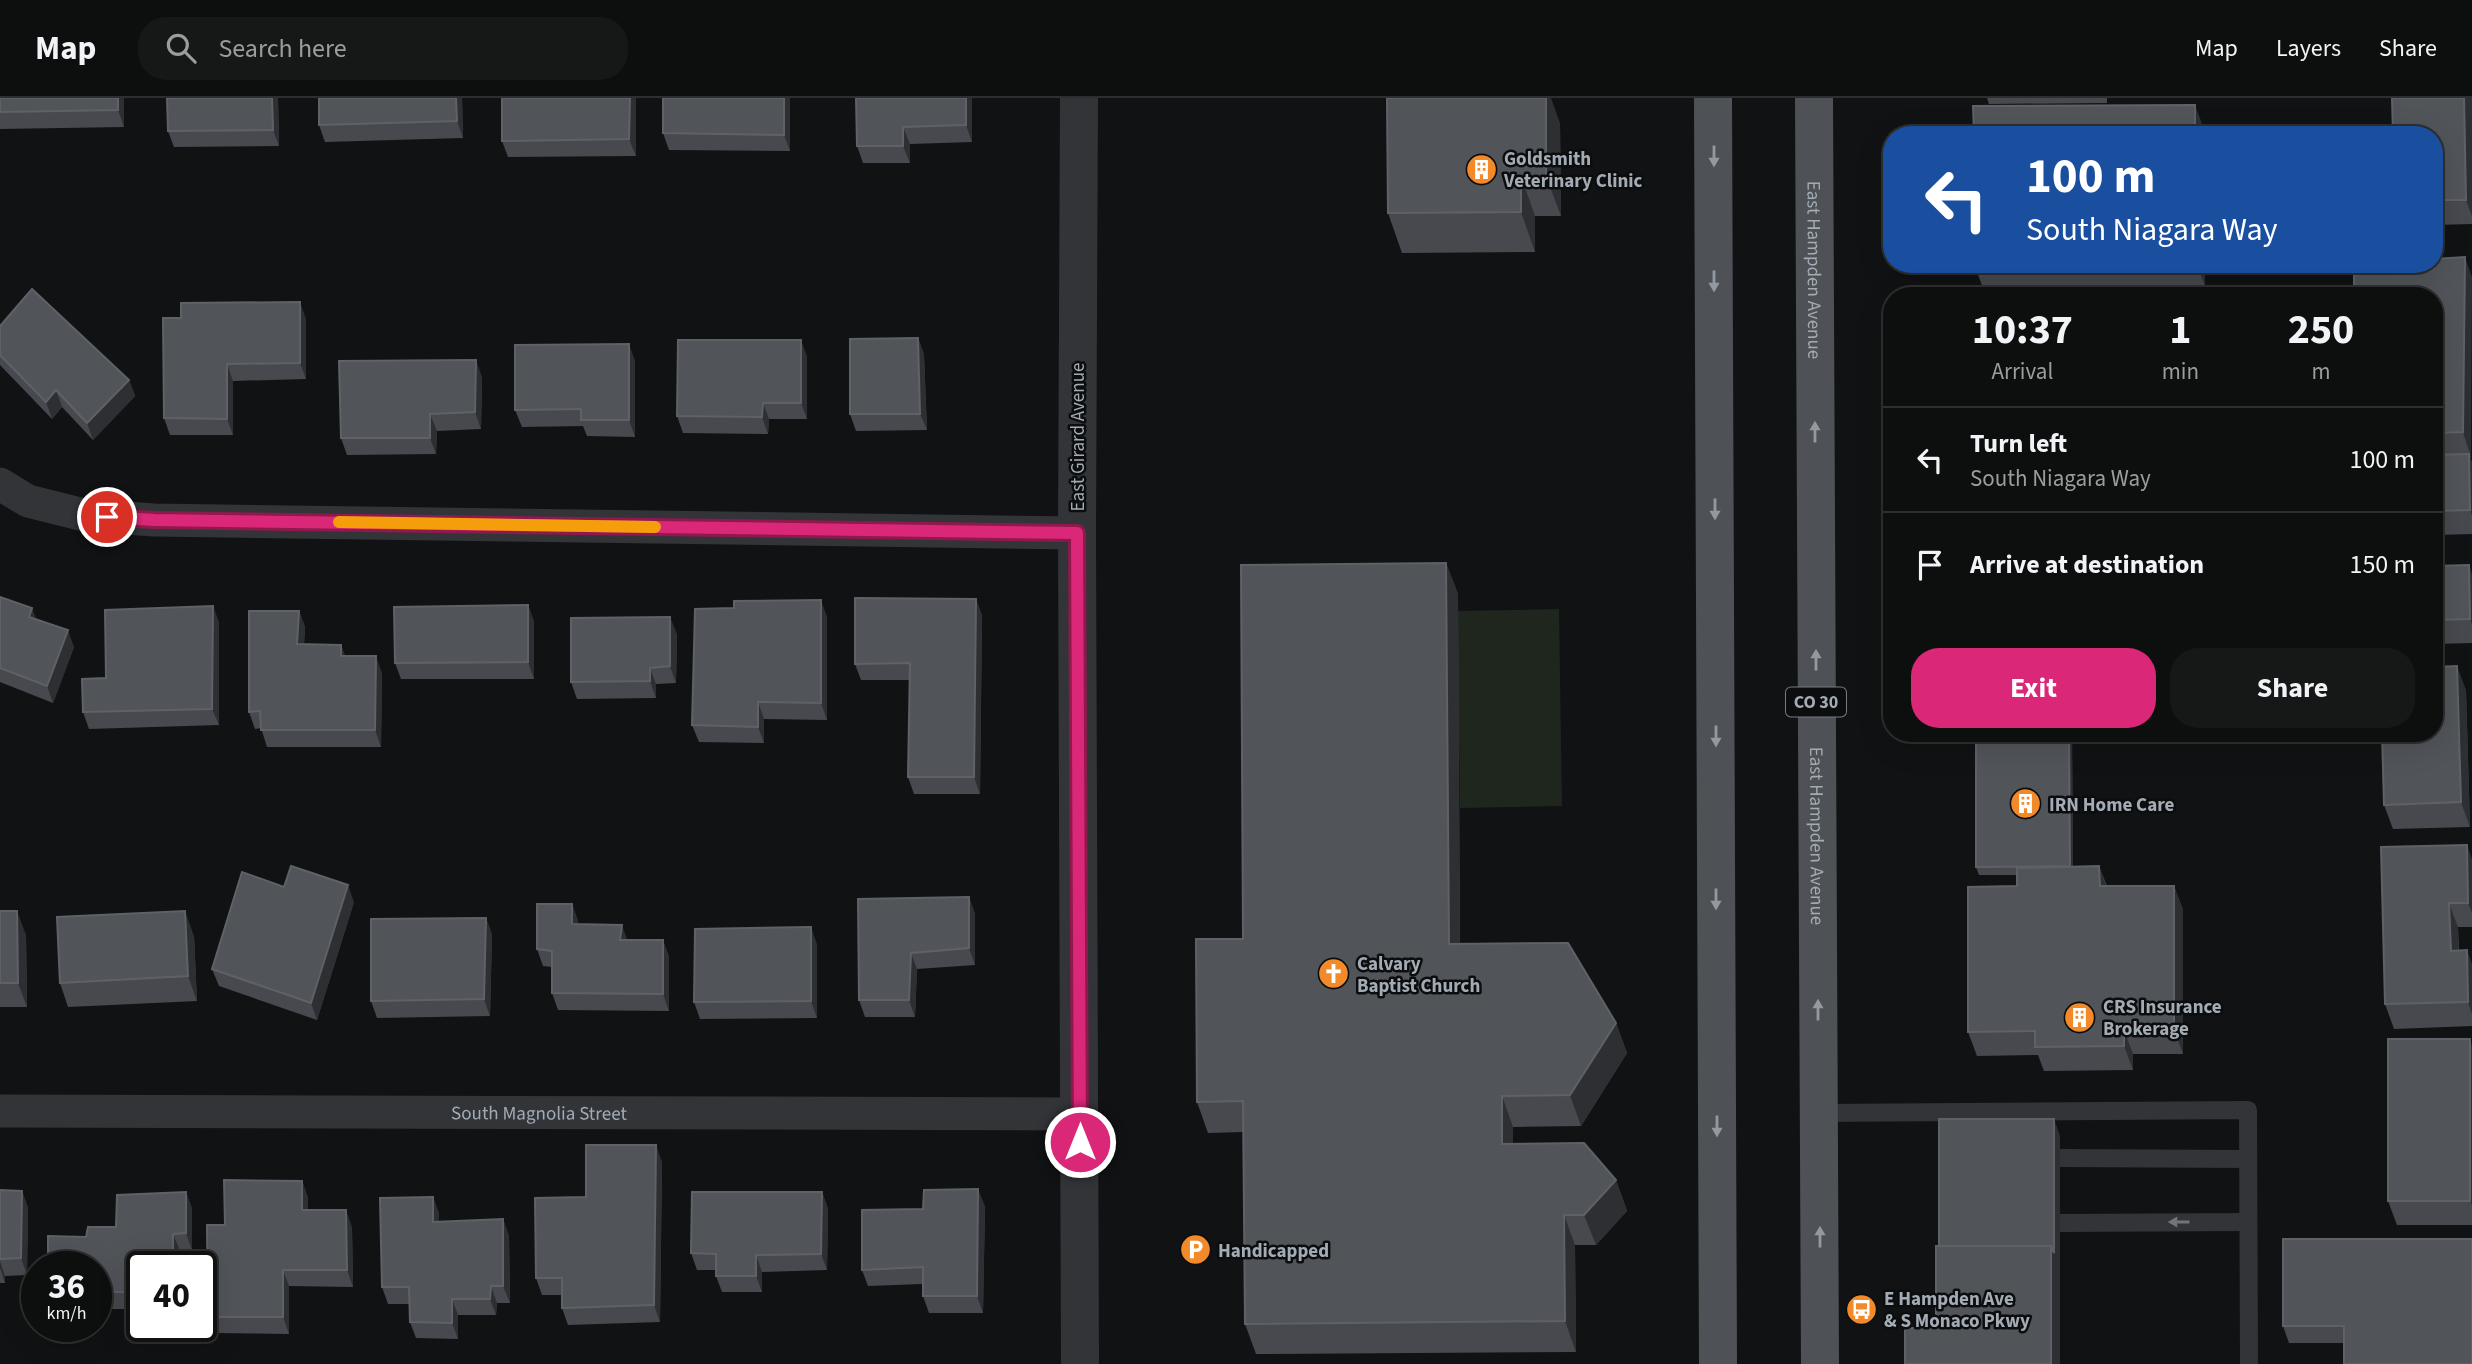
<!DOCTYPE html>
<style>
:root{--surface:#0d0e0e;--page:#161717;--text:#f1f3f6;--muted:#9a9c9e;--line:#2d2e2e;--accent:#db2777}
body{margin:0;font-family:"Source Sans 3",sans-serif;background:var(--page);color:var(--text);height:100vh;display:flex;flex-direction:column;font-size:26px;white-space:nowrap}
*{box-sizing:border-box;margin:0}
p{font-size:23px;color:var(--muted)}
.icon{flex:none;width:38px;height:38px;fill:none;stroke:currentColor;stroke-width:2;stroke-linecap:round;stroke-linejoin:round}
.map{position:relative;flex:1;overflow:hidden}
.drawer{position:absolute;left:1883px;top:189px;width:560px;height:455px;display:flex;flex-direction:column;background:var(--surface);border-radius:28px;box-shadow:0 7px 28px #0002,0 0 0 2px var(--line)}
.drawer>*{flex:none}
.guide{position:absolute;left:1883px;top:28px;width:560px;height:147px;border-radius:28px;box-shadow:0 7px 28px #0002,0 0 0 2px var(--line);background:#1a4fa0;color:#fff;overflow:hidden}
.speed{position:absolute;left:21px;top:1153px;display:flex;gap:14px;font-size:35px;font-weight:700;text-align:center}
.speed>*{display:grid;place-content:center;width:91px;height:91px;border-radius:50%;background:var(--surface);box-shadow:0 7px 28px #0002,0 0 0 2px var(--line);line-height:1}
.speed small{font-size:18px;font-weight:400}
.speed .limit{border:4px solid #111;border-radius:10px;background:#fff;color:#111}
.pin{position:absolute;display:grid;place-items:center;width:60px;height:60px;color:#fff;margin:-30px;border:4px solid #fff;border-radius:50%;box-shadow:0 2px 7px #0007}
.me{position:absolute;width:77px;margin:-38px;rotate:0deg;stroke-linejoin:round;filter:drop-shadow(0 0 5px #0008)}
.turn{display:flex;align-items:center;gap:24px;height:147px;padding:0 28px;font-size:32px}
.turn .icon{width:91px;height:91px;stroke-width:2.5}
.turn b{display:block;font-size:49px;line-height:60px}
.eta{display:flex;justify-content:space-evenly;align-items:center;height:119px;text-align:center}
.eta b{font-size:42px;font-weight:700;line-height:49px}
.primary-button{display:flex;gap:14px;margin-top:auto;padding:14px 28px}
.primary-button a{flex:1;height:80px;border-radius:28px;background:var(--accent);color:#fff;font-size:28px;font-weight:700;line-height:80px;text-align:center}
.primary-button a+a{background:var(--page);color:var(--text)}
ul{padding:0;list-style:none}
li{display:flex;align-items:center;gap:21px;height:105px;padding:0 28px;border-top:2px solid var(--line)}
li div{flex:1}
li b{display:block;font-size:26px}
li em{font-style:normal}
header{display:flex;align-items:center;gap:42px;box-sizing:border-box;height:98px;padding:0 35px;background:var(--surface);border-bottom:2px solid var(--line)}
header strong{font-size:33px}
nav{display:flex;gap:38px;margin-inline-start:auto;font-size:24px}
.search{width:490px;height:63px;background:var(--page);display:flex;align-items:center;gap:18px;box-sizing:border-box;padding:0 24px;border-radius:28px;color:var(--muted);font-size:26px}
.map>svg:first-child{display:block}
.green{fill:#1e261e}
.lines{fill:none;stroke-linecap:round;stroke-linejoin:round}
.service{stroke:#323438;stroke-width:18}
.minor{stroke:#323438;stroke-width:33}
.tertiary{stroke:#323438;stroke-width:38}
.primary{stroke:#4e5257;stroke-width:38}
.wall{fill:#47494e}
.shaded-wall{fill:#2d2f32}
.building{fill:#515459;stroke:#5e6267;stroke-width:2}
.oneway{fill:#9299a1}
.oneway2{fill:#70757c}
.route-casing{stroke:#8e194d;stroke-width:18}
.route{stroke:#db2777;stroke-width:12}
.slow{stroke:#f59e0b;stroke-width:12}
.labels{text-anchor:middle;stroke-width:5;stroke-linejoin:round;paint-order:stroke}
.shield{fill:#0c0d0e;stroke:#767c82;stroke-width:2}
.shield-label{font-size:18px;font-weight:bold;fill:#a3abb4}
.poi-label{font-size:19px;font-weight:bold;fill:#a3abb4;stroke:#0c0d0e;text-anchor:start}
.street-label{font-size:19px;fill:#a3abb4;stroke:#0c0d0e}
</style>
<header>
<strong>Map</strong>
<div class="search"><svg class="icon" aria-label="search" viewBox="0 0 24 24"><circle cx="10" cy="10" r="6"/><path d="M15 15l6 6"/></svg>Search here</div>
<nav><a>Map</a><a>Layers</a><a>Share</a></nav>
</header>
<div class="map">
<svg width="2472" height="1266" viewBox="0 0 2472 1266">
<rect width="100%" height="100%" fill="#111213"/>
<path class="green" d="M1559,511L1562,708L1460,710L1457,513Z"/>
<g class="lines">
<g class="service">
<path d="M1819,1015L2248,1012L2249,1266"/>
<path d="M2060,1060L2248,1061"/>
<path d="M2060,1125L2248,1124"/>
</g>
<g class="minor">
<path d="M0,386L28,403L84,417L154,422L1077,435"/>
<path id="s1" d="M0,1013L1079,1016"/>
</g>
<path class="tertiary" d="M1079,0L1077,435L1080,1266"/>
<g class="primary">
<path d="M1713,0L1718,1266"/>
<path id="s2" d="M1814,0L1820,1266"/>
</g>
</g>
<g class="wall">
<path d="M0,0H124V29L0,31Z"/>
<path d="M167,0H278L279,48L174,49L168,33Z"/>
<path d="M319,0H462L463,40L325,44L319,27Z"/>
<path d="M502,0H636V58L508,59L502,43Z"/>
<path d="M663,0H790V53L669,52L663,35Z"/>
<path d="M972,0V44L910,46V65H863L857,48Z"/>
<path d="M1987,0H2107V5L1989,6Z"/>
<path d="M2472,1V126L2434,127V37Z"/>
<path d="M1560,25L1561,118H1535V154L1402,155L1388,115Z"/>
<path d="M1974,166H2205V188L1983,190Z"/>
<path d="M2434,166L2471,359H2470L2472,365V436L2435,437V468L2472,476V545L2434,546Z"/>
<path d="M163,220L306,221V281L233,283V337H170L164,320Z"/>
<path d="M0,228L129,282L135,298L93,342L62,309L52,321L0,267Z"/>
<path d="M918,240L924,257L927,332L856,333L850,316Z"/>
<path d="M807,258V321H769L768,336L683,335L677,318Z"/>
<path d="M635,263V339L587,338L583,328L522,329L515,312Z"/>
<path d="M482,279L481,331L437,333L436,356L347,357L341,340Z"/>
<path d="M1446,465L1458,496L1460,846L1616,925L1627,955L1581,1028L1513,1029V1046L1616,1082L1627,1113L1596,1147H1575L1576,1254L1256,1256L1245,1226L1244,1034L1208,1035L1197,1004L1243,841Z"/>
<path d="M0,499L32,510L36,522L74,549L53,605L0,584Z"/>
<path d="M976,501L982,518L980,696H914L908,679L910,582H861L855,566Z"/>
<path d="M528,507L534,524V581H401L395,565Z"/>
<path d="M299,513L305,529L304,546L341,547L345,558L382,575L381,649H267L261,630L255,631L249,614Z"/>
<path d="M827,519V622L764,621V645L699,644L692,627Z"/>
<path d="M219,524V627L89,631L83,614L106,580Z"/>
<path d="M677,536L676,585L656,586V600L577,601L571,584Z"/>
<path d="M2466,592L2470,729L2393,731L2384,707Z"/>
<path d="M1976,635H2072L2073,769L2099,768L2107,788H2174L2183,812V956H2133V972L2044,973L2038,957L1977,958L1968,934L2017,788V777H1979L1976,769Z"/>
<path d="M2472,761V829H2458L2459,852L2472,866V928L2394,931L2385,906Z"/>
<path d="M969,799L975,816V867L917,871L915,919H865L859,902Z"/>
<path d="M354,804L317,922L219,888L212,871Z"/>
<path d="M572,806L578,823V826L627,842H663L669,859V913L558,912L552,895V869L543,868L537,851Z"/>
<path d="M0,813L26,837L27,909H0Z"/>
<path d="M486,820L492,837L490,918L377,920L371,903Z"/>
<path d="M194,838L197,903L68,909L60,885Z"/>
<path d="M817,846V920L700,921L694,904Z"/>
<path d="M2472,948V1127H2397L2388,1103Z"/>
<path d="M662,1064L660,1224L568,1227L562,1210V1197H542L536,1180L586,1099Z"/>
<path d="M302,1083L308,1100V1112L352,1129L353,1189L289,1188V1236L214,1235L208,1219L225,1127Z"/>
<path d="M0,1092L22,1093L28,1110L27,1177L5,1178V1185H0Z"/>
<path d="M186,1094L192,1111V1152L180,1153L142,1169V1211H96V1169L86,1139L116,1129Z"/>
<path d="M822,1094L828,1111L827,1172L762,1174V1194H722L716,1178V1172H697L691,1155Z"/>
<path d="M433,1099L439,1116V1124L503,1121L509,1138L510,1205H497L496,1217H458V1241L416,1240L410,1224V1206H388L382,1189Z"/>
<path d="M985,1108L983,1215H929L923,1198V1186L868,1188L862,1172L923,1111Z"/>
<path d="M2472,1141L2344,1245H2289L2283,1228Z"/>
</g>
<g class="shaded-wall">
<path d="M118,0H124V29L118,12Z"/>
<path d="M272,0H278L279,48L273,32Z"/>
<path d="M456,0H462L463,40L457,23Z"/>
<path d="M630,0H636V58L629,41Z"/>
<path d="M784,0H790V53L784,37Z"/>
<path d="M966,0H972V44L966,27Z"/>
<path d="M1546,0H1551L1560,25L1561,118L1546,78Z"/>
<path d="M2464,0H2472V118L2466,102Z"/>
<path d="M2195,7L2204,31V37H2195Z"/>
<path d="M903,29L910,46V65L903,48Z"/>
<path d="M1521,78L1535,118V154L1521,114Z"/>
<path d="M2465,159L2472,179L2471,359L2463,334Z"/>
<path d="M2197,166H2205V188Z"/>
<path d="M300,204L306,221V281L300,265Z"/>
<path d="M918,240L924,257L927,332L920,316Z"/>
<path d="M801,242L807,258V321L801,305Z"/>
<path d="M629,246L635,263V339L629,322Z"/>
<path d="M476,262L482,279L481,331L475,314Z"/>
<path d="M227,266L233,283V337L227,321Z"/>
<path d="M129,282L135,298L93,342L87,325Z"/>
<path d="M56,292L62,309L52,321L46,304Z"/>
<path d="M763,305L769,321L768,336L762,319Z"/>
<path d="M430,316L437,333L436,356L430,340Z"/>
<path d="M2469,356L2472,365V418L2470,412Z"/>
<path d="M2434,436L2435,437V492L2434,489Z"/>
<path d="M1446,465L1458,496L1460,876L1449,846Z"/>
<path d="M2469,467L2472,476V527L2470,521Z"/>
<path d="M976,501L982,518L980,696L974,679Z"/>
<path d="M821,502L827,519V622L821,605Z"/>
<path d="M528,507L534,524V581L528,564Z"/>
<path d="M213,508L219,524V627L212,611Z"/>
<path d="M32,510L38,527L29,519Z"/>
<path d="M299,513L305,529L303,563L297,546Z"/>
<path d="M670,519L677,536L676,585L670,568Z"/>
<path d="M68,532L74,549L53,605L47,588Z"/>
<path d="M341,547L347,563L341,558Z"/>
<path d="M376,558L382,575L381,649L375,632Z"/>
<path d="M2457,568L2466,592L2470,729L2461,704Z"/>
<path d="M650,570L656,586V600L650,583Z"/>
<path d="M758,604L764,621V645L758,629Z"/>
<path d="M2069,635H2072L2073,777L2070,768Z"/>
<path d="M2467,747L2472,761V815L2468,805Z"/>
<path d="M2099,768L2108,793L2100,788Z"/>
<path d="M348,787L354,804L317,922L311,905Z"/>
<path d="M2174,788L2183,812V956L2174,932Z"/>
<path d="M969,799L975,816V867L969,850Z"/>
<path d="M2449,805L2458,829L2459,877L2451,853Z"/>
<path d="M572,806L578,823V843L572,826Z"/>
<path d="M17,813L26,837L27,909L18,885Z"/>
<path d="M185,813L194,838L197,903L188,878Z"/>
<path d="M486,820L492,837L490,918L484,901Z"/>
<path d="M622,827L628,844L620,842Z"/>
<path d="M811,829L817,846V920L811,903Z"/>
<path d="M663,842L669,859V913L663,896Z"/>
<path d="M2467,852L2472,866V916L2468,904Z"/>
<path d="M911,855L917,871L915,919L909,902Z"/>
<path d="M1616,925L1627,955L1581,1028L1570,997Z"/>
<path d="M2124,932L2133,956V972L2124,948Z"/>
<path d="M2470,941L2472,948V1107L2470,1103Z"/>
<path d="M1502,998L1513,1029V1076L1502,1046Z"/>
<path d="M2054,1021L2060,1038V1266H2051V1148Z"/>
<path d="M656,1047L662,1064L660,1224L654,1207Z"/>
<path d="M1616,1082L1627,1113L1596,1147L1584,1117Z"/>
<path d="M302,1083L308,1100V1129L302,1112Z"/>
<path d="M978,1091L985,1108L983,1215L977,1198Z"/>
<path d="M22,1093L28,1110L27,1177L21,1160Z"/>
<path d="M186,1094L192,1111V1152L186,1135Z"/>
<path d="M822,1094L828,1111L827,1172L821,1156Z"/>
<path d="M433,1099L439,1116V1141L433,1124Z"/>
<path d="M346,1112L352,1129L353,1189L347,1172Z"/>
<path d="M1564,1117L1575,1147L1576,1254L1565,1223Z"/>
<path d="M503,1121L509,1138L510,1205L503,1188Z"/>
<path d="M173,1136L180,1153L179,1169H173Z"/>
<path d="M756,1157L762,1174V1194L756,1178Z"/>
<path d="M0,1163L5,1178V1185L0,1170Z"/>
<path d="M283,1172L289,1188V1236L283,1219Z"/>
<path d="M491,1188L497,1205L496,1217L490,1201Z"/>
<path d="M452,1201L458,1217V1241L452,1225Z"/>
</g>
<g class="building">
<path d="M0,0H118V12L0,14Z"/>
<path d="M167,0H272L273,32L168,33Z"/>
<path d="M319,0H456L457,23L319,27Z"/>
<path d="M502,0H630L629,41L502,43Z"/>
<path d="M663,0H784V37L663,35Z"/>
<path d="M856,0H966V27L903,29V48H857Z"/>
<path d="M1387,0H1546V78H1521V114L1388,115Z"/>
<path d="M2392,0H2464L2466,102H2434V37H2393Z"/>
<path d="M2195,7V37H1974L1973,8Z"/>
<path d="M2465,159L2463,334L2434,335V198H2354V166H2434V161Z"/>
<path d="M32,191L129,282L87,325L56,292L46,304L0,257V228Z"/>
<path d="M300,204V265L227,266V321L164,320L163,220H181V205Z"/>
<path d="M918,240L920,316H850V241Z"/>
<path d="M678,242H801V305H763L762,319L677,318Z"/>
<path d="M629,246V322H581V311L515,312V247Z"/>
<path d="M476,262L475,314L430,316V340H341L339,263Z"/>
<path d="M2469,356L2470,412L2434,413V357Z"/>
<path d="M1446,465L1449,846L1568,845L1616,925L1570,997L1502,998V1046L1584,1045L1616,1082L1584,1117H1564L1565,1223L1245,1226L1243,1003L1197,1004L1196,841H1243L1241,467Z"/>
<path d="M2469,467L2470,521L2434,522V468Z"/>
<path d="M0,499L32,510L29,519L68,532L47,588L0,570Z"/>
<path d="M855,500L976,501L974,679H908L910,565L855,566Z"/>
<path d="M821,502V605L758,604V629L692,627L695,511L734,510V503Z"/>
<path d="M528,507V564L395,565L394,509Z"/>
<path d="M213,508L212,611L83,614L82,581L106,580L105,512Z"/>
<path d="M249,513H299L297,546L341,547V558H376L375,632H261L260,613L249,614Z"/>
<path d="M670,519V568L650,570V583L571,584V520Z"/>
<path d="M2457,568L2461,704L2384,707L2382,635H2434V569Z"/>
<path d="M1976,635H2069L2070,768L1976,769Z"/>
<path d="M2467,747L2468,805H2449L2451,853L2467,852L2468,904L2385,906L2381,749Z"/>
<path d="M291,768L348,787L311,905L212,871L242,774L284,789Z"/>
<path d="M2099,768L2100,788H2174V932H2124V948L2035,949V933L1968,934V789L2017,788V770Z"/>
<path d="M969,799V850L911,855L909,902H859L858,801Z"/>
<path d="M537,806H572V826L622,827L620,842H663V896L552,895V853L537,851Z"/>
<path d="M0,813H17L18,885H0Z"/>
<path d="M185,813L188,878L60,885L57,819Z"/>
<path d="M486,820L484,901L371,903V821Z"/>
<path d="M811,829V903L694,904L695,831Z"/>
<rect x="2388" y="941" width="82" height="162"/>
<path d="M1939,1021H2054V1155L2051,1148H1939Z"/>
<path d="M586,1047H656L654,1207L562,1210V1180H536L535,1100L586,1099Z"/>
<path d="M224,1082L302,1083V1112H346L347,1172H283V1219H208L207,1127H225Z"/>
<path d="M978,1091L977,1198H923V1169L862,1172V1112L923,1111L924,1092Z"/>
<path d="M0,1092L22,1093L21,1160L0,1161Z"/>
<path d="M186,1094V1135L173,1136V1169H142V1194H96V1169H48V1138L86,1139L88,1129H116L117,1097Z"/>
<path d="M692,1094H822L821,1156L756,1157V1178H716V1156L691,1155Z"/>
<path d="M433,1099V1124L503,1121V1188H491L490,1201H452V1225L410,1224L409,1189H382L380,1100Z"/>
<path d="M2283,1141H2472V1266H2344V1228H2283Z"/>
<path d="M1936,1148H2051V1266H1905V1230H1936Z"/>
</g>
<defs><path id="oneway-solid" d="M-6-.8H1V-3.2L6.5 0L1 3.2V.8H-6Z" transform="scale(1.75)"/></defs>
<g class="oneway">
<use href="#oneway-solid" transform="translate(1714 58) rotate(90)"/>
<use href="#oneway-solid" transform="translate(1714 183) rotate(90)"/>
<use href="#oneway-solid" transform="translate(1815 334) rotate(-90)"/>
<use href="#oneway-solid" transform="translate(1715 411) rotate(90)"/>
<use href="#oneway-solid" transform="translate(1816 562) rotate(-90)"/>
<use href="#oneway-solid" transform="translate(1716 638) rotate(90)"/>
<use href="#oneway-solid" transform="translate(1716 801) rotate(90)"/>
<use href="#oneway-solid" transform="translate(1818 912) rotate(-90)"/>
<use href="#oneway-solid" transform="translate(1717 1028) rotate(90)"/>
<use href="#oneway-solid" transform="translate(1820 1139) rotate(-90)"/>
</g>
<use class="oneway2" href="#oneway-solid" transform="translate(2179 1124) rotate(180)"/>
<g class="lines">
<defs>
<path id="route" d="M107,419L154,422L1077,435L1080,1044"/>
</defs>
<use href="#route" class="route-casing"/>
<use href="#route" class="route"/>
<path class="slow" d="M339,424L655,429"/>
</g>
<defs>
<symbol id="building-disc" viewBox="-11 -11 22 22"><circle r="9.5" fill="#f28a2a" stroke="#0c0d0e"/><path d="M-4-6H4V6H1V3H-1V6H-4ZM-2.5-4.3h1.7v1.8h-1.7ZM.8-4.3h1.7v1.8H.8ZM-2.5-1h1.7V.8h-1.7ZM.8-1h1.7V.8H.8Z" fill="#fff"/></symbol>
<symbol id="church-disc" viewBox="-11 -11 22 22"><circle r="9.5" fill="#f28a2a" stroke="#0c0d0e"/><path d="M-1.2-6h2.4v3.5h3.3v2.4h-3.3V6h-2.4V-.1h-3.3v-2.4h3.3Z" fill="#fff"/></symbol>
<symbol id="parking-disc" viewBox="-11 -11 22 22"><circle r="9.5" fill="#f28a2a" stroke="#0c0d0e"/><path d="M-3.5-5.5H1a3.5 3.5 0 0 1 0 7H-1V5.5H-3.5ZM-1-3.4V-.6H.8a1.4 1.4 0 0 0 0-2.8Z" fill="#fff"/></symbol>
<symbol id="bus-disc" viewBox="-11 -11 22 22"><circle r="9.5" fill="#f28a2a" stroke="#0c0d0e"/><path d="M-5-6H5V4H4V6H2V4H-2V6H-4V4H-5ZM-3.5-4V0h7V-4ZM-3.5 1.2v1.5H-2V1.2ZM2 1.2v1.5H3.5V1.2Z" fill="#fff"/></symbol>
</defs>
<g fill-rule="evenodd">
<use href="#building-disc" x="1464" y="54" width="35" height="35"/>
<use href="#building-disc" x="2008" y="688" width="35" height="35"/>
<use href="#church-disc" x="1316" y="858" width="35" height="35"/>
<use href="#building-disc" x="2062" y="902" width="35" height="35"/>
<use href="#parking-disc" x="1178" y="1134" width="35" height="35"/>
<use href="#bus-disc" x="1844" y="1194" width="35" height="35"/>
</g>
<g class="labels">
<rect class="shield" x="1786" y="589.5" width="60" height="29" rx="5"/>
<g class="shield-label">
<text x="1816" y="610">CO 30</text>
</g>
<g class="poi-label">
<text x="1504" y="67">Goldsmith<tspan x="1504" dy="22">Veterinary Clinic</tspan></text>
<text x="2049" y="713">IRN Home Care</text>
<text x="1357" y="872">Calvary<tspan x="1357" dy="22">Baptist Church</tspan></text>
<text x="2103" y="915">CRS Insurance<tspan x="2103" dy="22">Brokerage</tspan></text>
<text x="1218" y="1159">Handicapped</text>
<text x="1884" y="1207">E Hampden Ave<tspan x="1884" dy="22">&amp; S Monaco Pkwy</tspan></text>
</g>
<g class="street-label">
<text dy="7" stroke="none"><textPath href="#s2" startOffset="172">East Hampden Avenue</textPath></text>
<text transform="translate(1077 339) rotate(-90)" y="7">East Girard Avenue</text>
<text dy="7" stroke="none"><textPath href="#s2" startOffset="738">East Hampden Avenue</textPath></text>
<text dy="7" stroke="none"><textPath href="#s1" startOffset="539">South Magnolia Street</textPath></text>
</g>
</g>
</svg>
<div class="speed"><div>36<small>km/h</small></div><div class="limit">40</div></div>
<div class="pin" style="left:107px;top:419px;background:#d93025"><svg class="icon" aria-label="arrive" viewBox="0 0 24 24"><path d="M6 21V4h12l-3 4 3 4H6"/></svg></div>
<svg class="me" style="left:1080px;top:1044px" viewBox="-20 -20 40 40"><circle r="17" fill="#db2777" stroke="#fff" stroke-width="3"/><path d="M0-11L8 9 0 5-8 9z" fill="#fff"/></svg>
<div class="guide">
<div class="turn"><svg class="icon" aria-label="left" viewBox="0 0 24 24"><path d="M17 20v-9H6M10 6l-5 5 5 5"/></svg><div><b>100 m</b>South Niagara Way</div></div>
</div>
<section class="drawer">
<div class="eta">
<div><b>10:37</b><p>Arrival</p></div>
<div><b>1</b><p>min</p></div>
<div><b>250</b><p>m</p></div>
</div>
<ul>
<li><svg class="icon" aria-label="left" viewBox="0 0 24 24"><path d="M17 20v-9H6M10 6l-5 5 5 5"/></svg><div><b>Turn left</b><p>South Niagara Way</p></div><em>100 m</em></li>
<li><svg class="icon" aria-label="arrive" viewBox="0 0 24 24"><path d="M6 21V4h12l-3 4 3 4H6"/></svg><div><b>Arrive at destination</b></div><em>150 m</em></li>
</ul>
<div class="primary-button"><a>Exit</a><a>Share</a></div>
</section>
</div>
